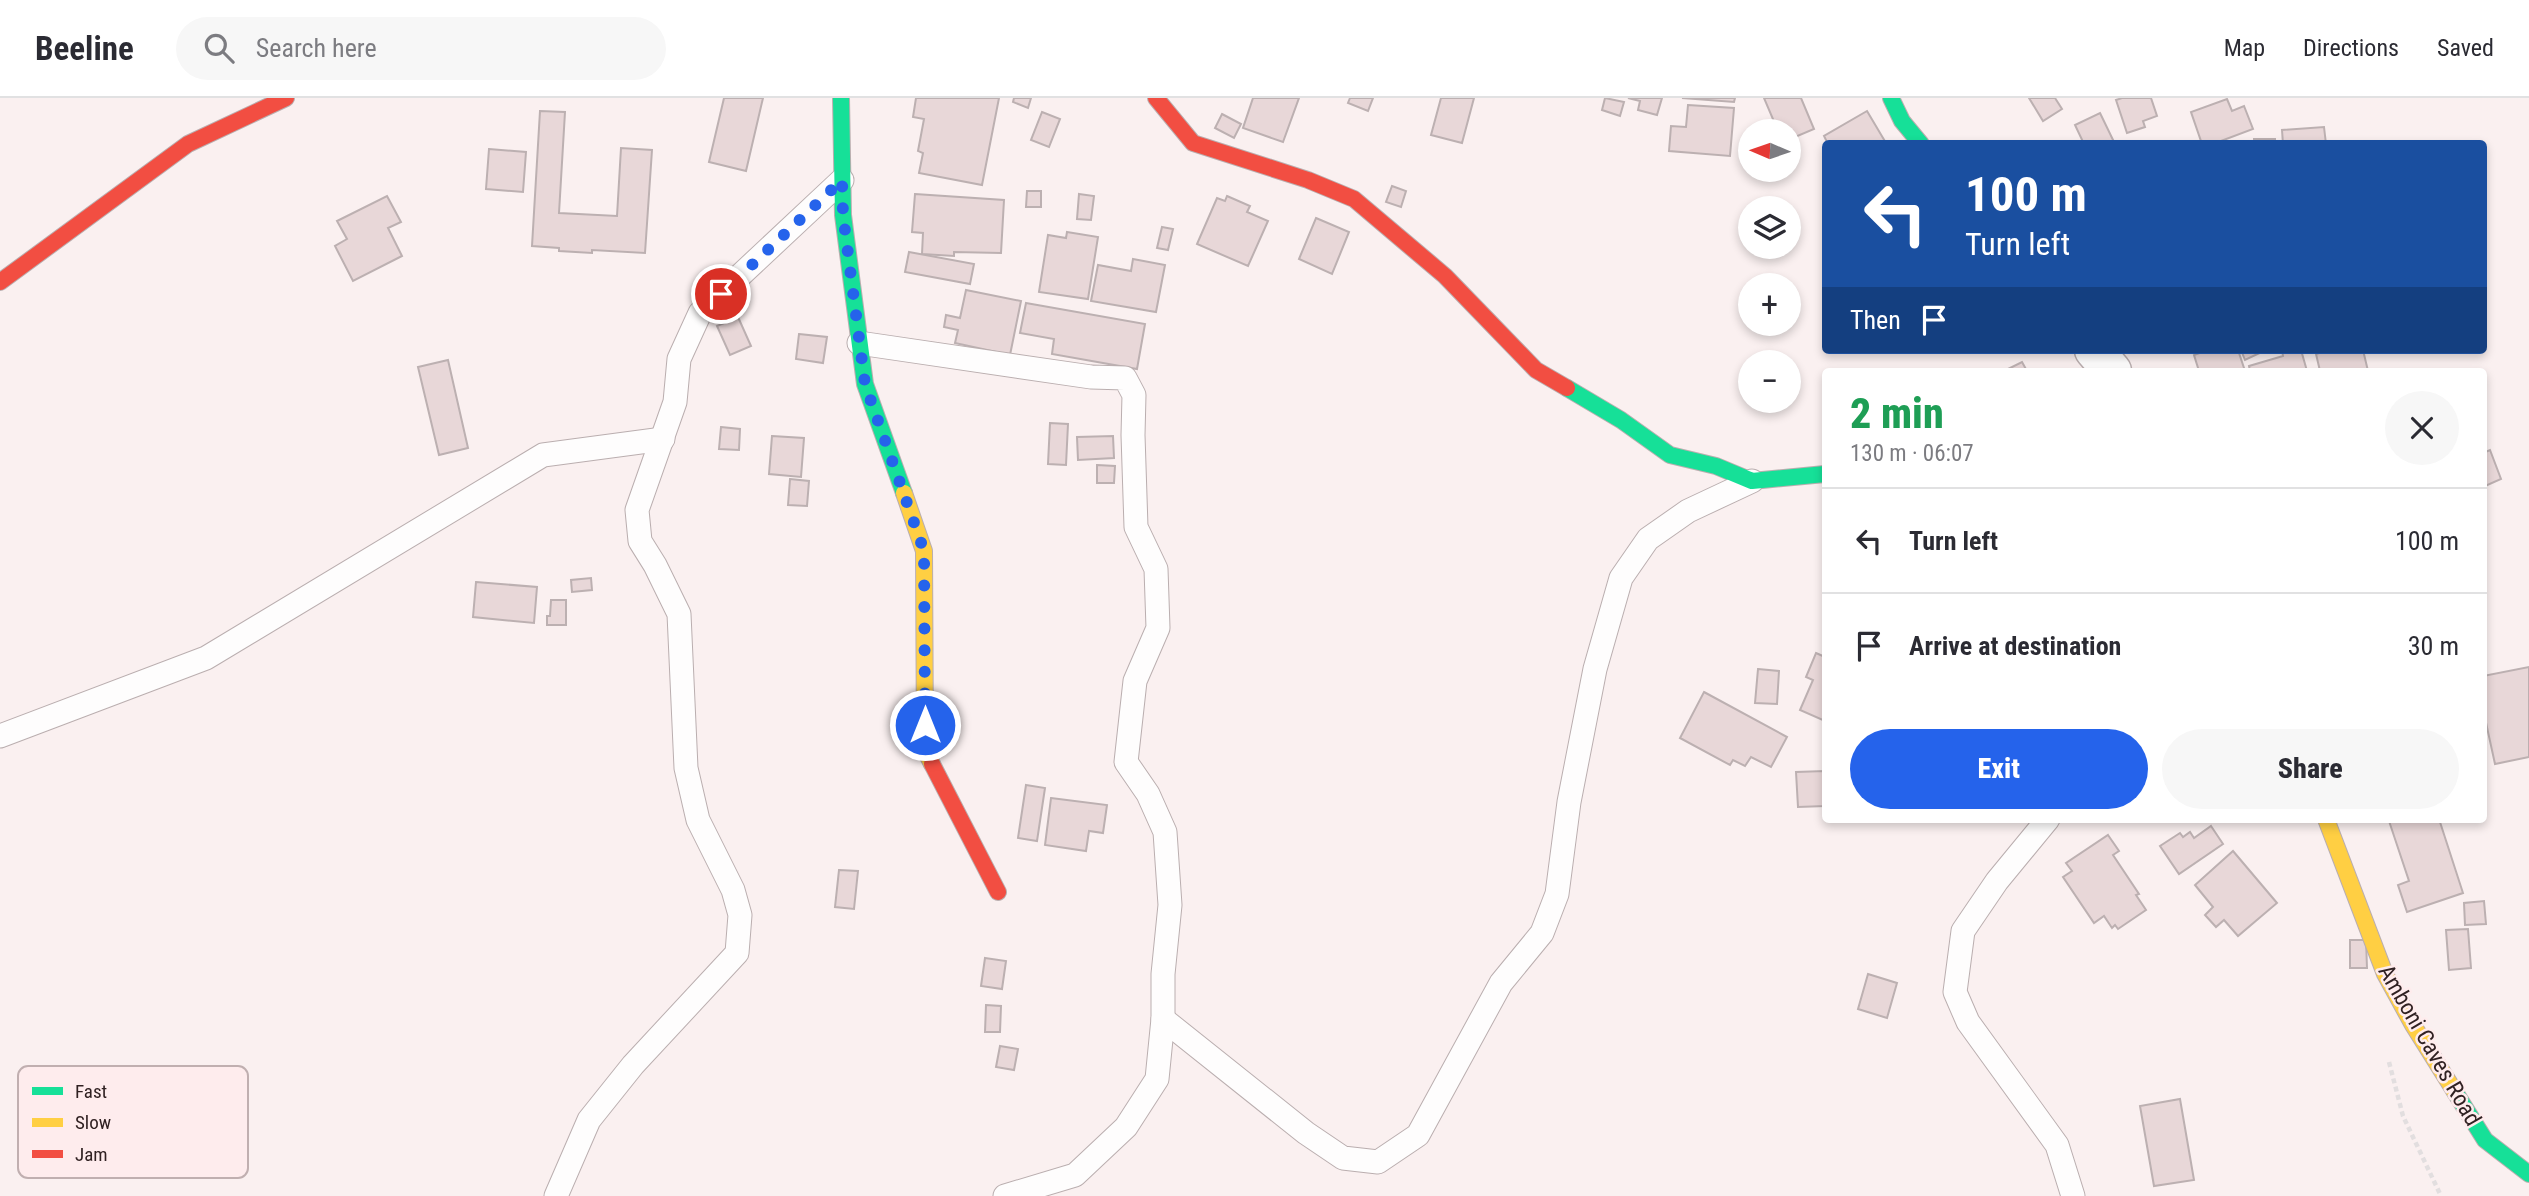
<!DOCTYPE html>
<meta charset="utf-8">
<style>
:root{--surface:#fff;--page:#f7f7f7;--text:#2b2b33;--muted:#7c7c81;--line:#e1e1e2;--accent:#2563eb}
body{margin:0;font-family:"Roboto Condensed",sans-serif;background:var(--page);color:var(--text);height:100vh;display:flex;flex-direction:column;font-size:26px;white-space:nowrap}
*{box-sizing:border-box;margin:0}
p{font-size:23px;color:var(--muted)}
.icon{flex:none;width:38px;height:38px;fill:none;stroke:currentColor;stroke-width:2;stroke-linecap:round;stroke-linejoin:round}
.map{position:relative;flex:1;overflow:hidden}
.drawer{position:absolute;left:1822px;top:270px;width:665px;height:455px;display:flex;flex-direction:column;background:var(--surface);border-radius:7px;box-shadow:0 4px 10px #0003}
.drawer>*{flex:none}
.hud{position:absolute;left:1822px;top:42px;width:665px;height:214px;border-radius:7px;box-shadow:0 4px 10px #0003;background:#1a4fa0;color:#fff;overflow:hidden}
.needle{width:46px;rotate:272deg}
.fabs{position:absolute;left:1738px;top:21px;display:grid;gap:14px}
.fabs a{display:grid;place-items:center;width:63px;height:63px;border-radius:50%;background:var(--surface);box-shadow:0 4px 10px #0003;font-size:35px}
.pin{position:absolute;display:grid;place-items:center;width:60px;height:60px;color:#fff;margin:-30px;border:4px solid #fff;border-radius:50%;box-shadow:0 2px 7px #0007}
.me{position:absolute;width:77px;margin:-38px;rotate:0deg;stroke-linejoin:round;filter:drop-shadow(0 0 5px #0008)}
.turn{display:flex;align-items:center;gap:24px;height:147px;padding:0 28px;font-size:32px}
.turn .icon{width:91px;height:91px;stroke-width:2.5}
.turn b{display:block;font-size:49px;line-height:60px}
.then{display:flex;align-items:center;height:66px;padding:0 28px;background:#0003;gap:14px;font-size:26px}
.round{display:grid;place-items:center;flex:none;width:74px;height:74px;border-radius:37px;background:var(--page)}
.summary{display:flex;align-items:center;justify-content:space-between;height:119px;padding:0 28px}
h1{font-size:42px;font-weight:800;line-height:52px;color:#1e9e55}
.primary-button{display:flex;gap:14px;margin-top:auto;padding:14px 28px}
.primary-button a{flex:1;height:80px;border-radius:42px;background:var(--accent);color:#fff;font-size:28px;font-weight:800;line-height:80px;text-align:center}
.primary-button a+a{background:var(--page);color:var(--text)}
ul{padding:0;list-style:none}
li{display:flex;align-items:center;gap:21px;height:105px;padding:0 28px;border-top:2px solid var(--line)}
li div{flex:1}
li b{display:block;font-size:26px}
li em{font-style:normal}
header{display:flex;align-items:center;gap:42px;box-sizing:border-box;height:98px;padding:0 35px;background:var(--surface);border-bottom:2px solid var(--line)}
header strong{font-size:33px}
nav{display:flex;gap:38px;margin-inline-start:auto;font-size:24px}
.search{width:490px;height:63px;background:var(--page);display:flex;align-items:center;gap:18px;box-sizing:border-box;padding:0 24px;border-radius:38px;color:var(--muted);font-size:26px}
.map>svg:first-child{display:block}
.building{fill:#e8d7d8;stroke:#bcb0b1;stroke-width:2}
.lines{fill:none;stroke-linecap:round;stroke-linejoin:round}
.lane-casing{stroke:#baaeaf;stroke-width:25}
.street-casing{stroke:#baaeaf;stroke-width:41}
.fast-casing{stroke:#baaeaf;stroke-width:18}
.slow-casing{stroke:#baaeaf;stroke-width:18}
.jam-casing{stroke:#baaeaf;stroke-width:18}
.path{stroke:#e2dedf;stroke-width:4.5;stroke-dasharray:5 3.5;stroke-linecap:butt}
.lane{stroke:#fefdfd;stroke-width:23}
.street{stroke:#fefdfd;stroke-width:38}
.fast{stroke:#16e098;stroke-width:16}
.slow{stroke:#ffcf43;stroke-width:16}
.jam{stroke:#f24e42;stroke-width:16}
.route{stroke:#2563eb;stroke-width:12;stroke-dasharray:0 21.6}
.labels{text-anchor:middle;stroke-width:5;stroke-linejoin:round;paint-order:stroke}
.street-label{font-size:23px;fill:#302122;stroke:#feeced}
.key{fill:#feeced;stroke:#c0afb0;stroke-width:2}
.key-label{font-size:19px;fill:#302122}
</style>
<header>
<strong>Beeline</strong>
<div class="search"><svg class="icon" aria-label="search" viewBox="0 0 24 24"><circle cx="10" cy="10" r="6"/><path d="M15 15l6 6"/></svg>Search here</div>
<nav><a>Map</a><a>Directions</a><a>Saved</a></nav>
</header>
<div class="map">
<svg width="2529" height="1098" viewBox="0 0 2529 1098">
<rect width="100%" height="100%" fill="#faf0f0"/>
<g class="building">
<path d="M724,0H763L746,73L709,64Z"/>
<path d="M916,0H999L982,87L919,75L923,55L918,53L924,21L913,19Z"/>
<path d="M1014,0H1031L1028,10L1013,4Z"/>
<path d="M1253,0H1299L1283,44L1243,30Z"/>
<path d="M1350,0H1373L1368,13L1348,5Z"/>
<path d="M1441,0H1474L1462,45L1431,37Z"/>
<path d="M1605,0L1624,4L1620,18L1602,12Z"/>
<path d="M1628,0H1662L1657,17L1638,12L1640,3Z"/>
<path d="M1682,0H1735L1734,4Z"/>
<path d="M1764,0H1801L1814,31L1788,42V33H1778Z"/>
<path d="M2029,0H2055L2062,11L2043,23Z"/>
<path d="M2122,0H2151L2157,18L2143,23L2145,29L2127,35L2116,2Z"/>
<path d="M2227,1L2232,13L2244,8L2253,31L2213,46H2202L2191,14Z"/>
<path d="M1688,7L1734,10L1730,58L1669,53L1671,28L1686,29Z"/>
<path d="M540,13L565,14L559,115L617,118L621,50L652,52L645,155L592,152V155L559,153V150L532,148Z"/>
<path d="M1867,13L1886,45L1828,46L1824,38Z"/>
<path d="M1042,14L1060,21L1049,49L1031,42Z"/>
<path d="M2100,15L2115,46H2084L2075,27Z"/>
<path d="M1222,16L1241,26L1234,40L1215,30Z"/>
<path d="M2324,29L2326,46H2283L2282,32Z"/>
<rect x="2254" y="41" width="21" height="5"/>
<path d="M489,51L526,54L523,94L486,91Z"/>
<path d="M1392,88L1406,93L1401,109L1386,104Z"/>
<path d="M1027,93H1041V109H1026Z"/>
<path d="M915,96L1004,102L1001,155L954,154V158L922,156L923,135L912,134Z"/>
<path d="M1079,96L1094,98L1091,122L1077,121Z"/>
<path d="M387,98L401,124L388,130L402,158L353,183L335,148L347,141L337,123Z"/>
<path d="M1227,98L1250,108L1247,114L1268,123L1248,168L1197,146L1217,100L1225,103Z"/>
<path d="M1316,120L1349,134L1332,176L1299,161Z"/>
<path d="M1162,129L1173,131L1168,152L1157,150Z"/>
<path d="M1067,134L1098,139L1088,201L1039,194L1048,137L1066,140Z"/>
<path d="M909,154L974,166L970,186L905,174Z"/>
<path d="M1133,161L1165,167L1156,214L1091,203L1098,167L1131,173Z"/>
<path d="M966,192L1021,203L1010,257L955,245L958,232L944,229L946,217L960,220Z"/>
<path d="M1026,205L1145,226L1137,271L1052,256L1054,241L1020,235Z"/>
<path d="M738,219L751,248L730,257L717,228Z"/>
<path d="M799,236L827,239L823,265L796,261Z"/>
<path d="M2208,252H2238L2245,273H2199L2194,257Z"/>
<path d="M2241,252H2266L2245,262Z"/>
<path d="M2282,252H2301L2307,273H2250L2249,268L2283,258Z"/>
<path d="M2329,252H2363L2368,273H2320L2316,256Z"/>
<path d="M448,262L468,350L439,357L418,269Z"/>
<path d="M2022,264L2027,273H2004Z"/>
<path d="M1050,325L1068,326L1066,367L1048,366Z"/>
<path d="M721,329L740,331L739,352L719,351Z"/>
<path d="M772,338L804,340L801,379L769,376Z"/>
<path d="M1113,338L1114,360L1078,362L1077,339Z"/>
<path d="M2490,352L2501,381L2483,389V355Z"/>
<path d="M1097,367L1115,368L1114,385H1097Z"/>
<path d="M790,381L809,383L807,408L788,407Z"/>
<path d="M591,480L592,492L572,494L571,482Z"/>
<path d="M476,484L537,489L534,525L473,519Z"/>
<path d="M551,502H566V527H547V518H550Z"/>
<path d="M1816,555L1825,559V623L1800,612L1813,582L1806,579Z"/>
<path d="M2529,569V659L2495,666L2483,611V578Z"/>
<path d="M1758,571L1779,573L1777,606L1755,605Z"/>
<path d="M1704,594L1787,639L1771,669L1751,659L1745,668L1733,662L1730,667L1680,640Z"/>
<path d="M1825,673V708L1798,709L1796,674Z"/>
<path d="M1026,687L1045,690L1037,743L1018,740Z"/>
<path d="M1051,700L1107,707L1103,735L1089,733L1086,753L1045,747Z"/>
<path d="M2395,721H2439L2463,795L2407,814L2398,787L2409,783L2389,723Z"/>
<path d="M2211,728L2223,746L2179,776L2160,748L2180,735L2183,739L2190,734L2194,740Z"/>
<path d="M2108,737L2119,753L2113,757L2139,796L2136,797L2146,812L2118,831L2115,827L2112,830L2104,818L2094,825L2063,779L2072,773L2066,765Z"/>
<path d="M2233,753L2277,805L2238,838L2224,822L2216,829L2205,817L2213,809L2195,787Z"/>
<path d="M839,772L858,773L854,811L835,809Z"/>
<path d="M2484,803L2486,826L2465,827L2464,805Z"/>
<path d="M2468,831L2471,870L2449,872L2446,832Z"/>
<path d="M2350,842H2366L2367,870H2350Z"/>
<path d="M985,860L1006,863L1002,891L981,888Z"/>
<path d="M1868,876L1897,885L1887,920L1858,911Z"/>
<path d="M986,907L1001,908L1000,934H985Z"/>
<path d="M1000,948L1018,951L1014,972L996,969Z"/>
<path d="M2180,1001L2194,1082L2154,1088L2140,1008Z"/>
</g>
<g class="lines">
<defs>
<g id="lane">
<path d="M859,245L1091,279L1125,280L1134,297L1133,337L1136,429L1156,471L1158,530L1135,583L1126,664L1148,696L1165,734L1170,807L1163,876V921L1157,981L1126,1029L1075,1077L1005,1098"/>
<path d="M0,638L206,560L543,357L663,341"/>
<path d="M2048,721L1997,783L1963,833L1955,894L1968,924L2057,1047L2073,1098"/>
<path d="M1163,921L1306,1035L1343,1060L1378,1064L1418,1037L1501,885L1542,835L1557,796L1569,704L1595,571L1621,480L1648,441L1688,413L1752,383"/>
<path d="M556,1098L589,1022L633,967L737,855L740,817L733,792L698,722L686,670L679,516L655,467L640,443L637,412L675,304L679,261L700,215L842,82"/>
</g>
<path id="street" d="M2094,252L2112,273"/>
<g id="fast">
<path d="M841,0L843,117L865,286L904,395"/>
<path d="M1891,0L1902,23L1921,46"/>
<path d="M1567,290L1621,322L1670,357L1716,368L1752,383L1825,376"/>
<path d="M2455,994L2485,1042L2529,1076"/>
</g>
<g id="slow">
<path d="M904,395L924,453L925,652L932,666"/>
<path d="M2326,721L2385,876L2413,927L2455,994"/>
</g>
<g id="jam">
<path d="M1156,0L1193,45L1308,82L1354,101L1445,178L1536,272L1567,290"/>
<path d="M0,184L188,46L286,0"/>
<path d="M932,666L998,794"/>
</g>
</defs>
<use href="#lane" class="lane-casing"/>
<use href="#street" class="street-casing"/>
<use href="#fast" class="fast-casing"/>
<use href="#slow" class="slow-casing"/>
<use href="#jam" class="jam-casing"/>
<path class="path" d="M2389,964L2403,1018L2441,1098"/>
<use href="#lane" class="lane"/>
<use href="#street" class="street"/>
<use href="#fast" class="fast"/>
<use href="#slow" class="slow"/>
<use href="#jam" class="jam"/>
</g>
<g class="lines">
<path class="route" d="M721,196L842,82L843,117L865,286L924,453L925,627"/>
</g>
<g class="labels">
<g class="street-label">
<text transform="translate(2430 947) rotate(60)" y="8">Amboni Caves Road</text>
</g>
</g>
<rect x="18" y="968" width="230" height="112" rx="10" class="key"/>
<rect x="32" y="989" width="31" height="8" fill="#16e098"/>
<rect x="32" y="1020" width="31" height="9" fill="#ffcf43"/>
<rect x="32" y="1052" width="31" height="8" fill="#f24e42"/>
<g class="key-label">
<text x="75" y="1000">Fast</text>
<text x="75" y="1031">Slow</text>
<text x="75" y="1063">Jam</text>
</g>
</svg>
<div class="fabs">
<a><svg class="needle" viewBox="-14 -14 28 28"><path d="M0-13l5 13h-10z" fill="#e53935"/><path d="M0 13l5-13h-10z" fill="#7c7c81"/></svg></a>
<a><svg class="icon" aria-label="layers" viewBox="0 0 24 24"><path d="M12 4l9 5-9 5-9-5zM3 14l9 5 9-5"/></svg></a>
<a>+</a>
<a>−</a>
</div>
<div class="pin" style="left:721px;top:196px;background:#d93025"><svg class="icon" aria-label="arrive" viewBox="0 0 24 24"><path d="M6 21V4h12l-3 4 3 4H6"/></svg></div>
<svg class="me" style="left:925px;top:627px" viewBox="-20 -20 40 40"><circle r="17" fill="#2563eb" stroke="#fff" stroke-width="3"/><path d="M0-11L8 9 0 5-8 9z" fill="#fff"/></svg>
<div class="hud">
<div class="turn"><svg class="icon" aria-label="left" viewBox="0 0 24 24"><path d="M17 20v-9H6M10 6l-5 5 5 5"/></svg><div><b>100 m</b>Turn left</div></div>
<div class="then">Then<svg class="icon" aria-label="arrive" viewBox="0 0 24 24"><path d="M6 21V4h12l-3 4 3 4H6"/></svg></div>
</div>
<section class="drawer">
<div class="summary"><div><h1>2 min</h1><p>130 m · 06:07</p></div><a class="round"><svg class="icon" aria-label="close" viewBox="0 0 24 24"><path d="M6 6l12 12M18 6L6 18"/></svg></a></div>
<ul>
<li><svg class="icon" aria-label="left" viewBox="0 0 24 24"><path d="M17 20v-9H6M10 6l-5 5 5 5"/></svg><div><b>Turn left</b></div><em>100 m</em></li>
<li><svg class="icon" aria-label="arrive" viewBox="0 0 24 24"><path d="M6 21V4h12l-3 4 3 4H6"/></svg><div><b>Arrive at destination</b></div><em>30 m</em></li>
</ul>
<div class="primary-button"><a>Exit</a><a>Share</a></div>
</section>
</div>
